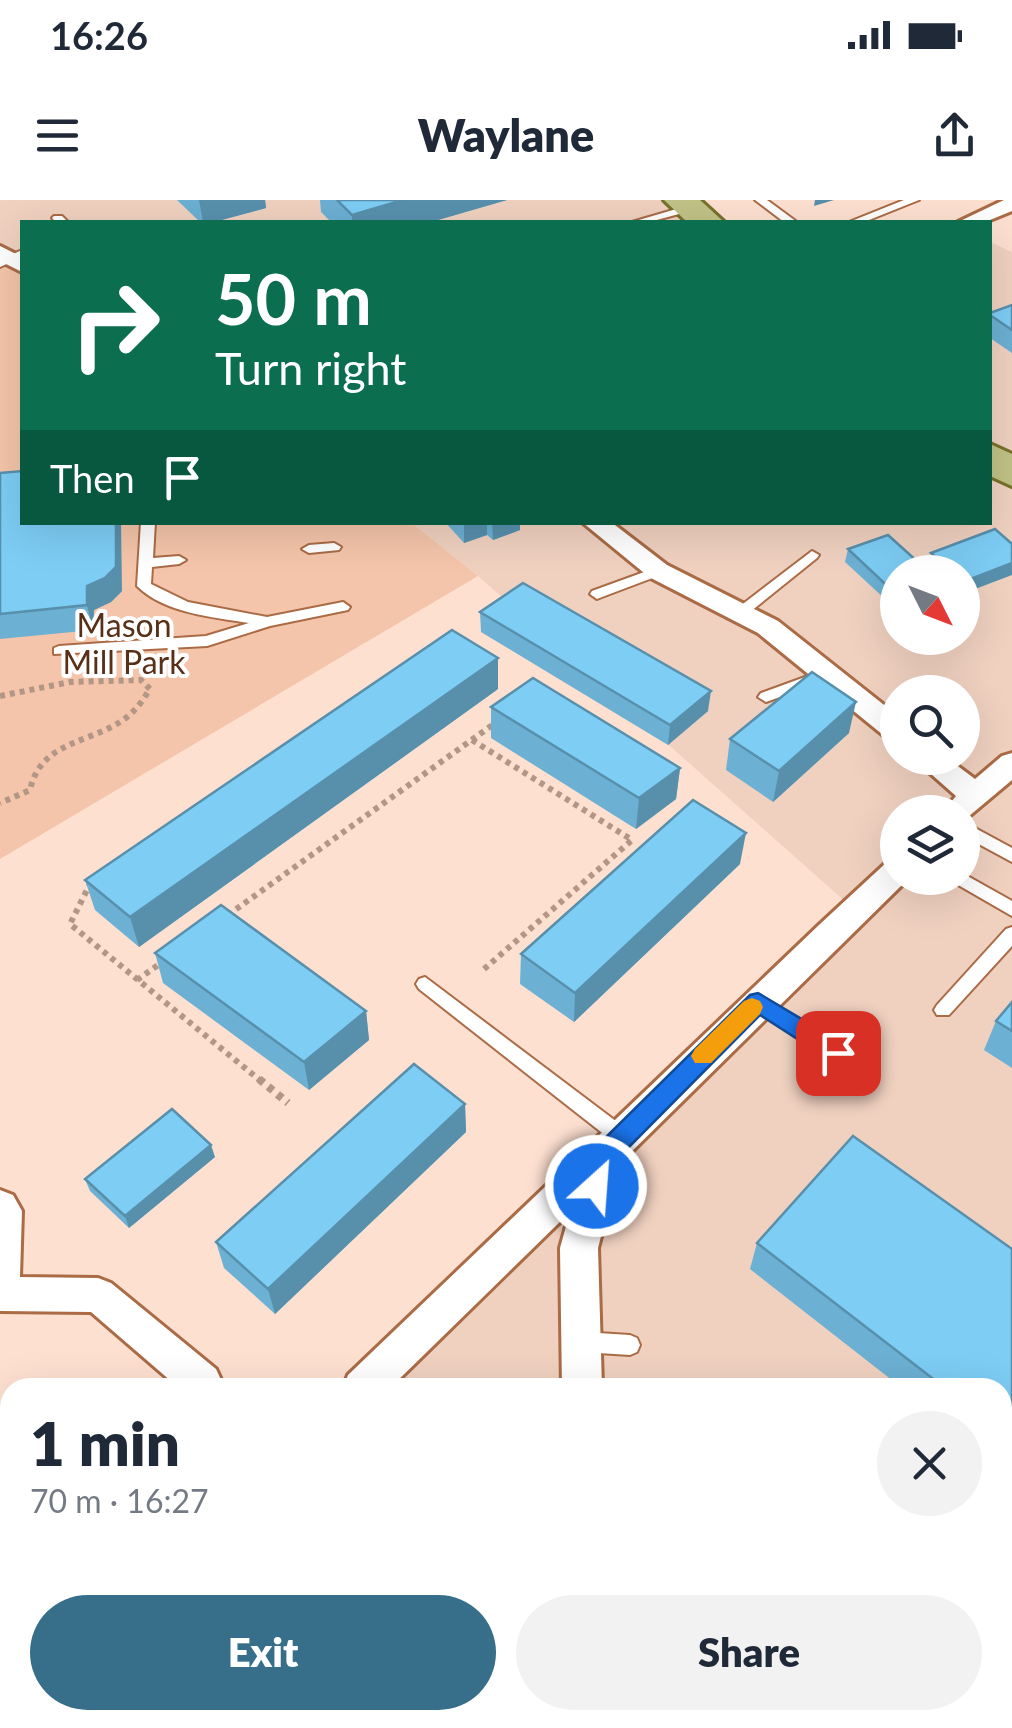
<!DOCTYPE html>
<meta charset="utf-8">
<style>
:root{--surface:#fff;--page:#f2f2f3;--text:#1f2937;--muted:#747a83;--accent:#376f8a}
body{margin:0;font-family:Lato,sans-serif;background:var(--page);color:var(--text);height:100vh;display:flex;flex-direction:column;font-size:38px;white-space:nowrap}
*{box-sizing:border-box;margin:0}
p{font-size:32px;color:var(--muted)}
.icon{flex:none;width:55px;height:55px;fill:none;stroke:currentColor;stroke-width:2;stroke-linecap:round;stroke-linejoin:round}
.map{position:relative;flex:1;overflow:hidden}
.sheet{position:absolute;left:0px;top:1178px;width:1012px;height:352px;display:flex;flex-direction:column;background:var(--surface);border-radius:30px 30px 0 0;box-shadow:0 10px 40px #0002}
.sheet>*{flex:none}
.banner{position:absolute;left:20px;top:20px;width:972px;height:305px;border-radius:0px;box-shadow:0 10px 40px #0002;background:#0b6e4f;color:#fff;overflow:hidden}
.needle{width:65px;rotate:132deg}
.tools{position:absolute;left:880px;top:355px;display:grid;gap:20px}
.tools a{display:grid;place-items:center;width:100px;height:100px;border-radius:50%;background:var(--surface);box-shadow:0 10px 40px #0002;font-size:50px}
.pin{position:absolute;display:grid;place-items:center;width:85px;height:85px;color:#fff;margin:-42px;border-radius:20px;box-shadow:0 5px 15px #0006}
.me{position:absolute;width:110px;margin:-55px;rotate:26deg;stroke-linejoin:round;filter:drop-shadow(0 0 8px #0008)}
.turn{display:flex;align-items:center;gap:35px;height:210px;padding:0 30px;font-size:45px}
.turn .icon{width:130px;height:130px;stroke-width:2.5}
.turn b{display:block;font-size:70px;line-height:85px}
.then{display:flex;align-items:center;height:95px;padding:0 30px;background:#0003;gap:20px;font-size:38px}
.round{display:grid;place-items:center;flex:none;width:105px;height:105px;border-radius:52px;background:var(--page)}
.headline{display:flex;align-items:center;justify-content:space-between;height:170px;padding:0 30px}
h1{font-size:60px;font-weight:800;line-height:75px}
.cta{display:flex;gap:20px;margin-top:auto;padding:20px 30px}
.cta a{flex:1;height:115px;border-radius:60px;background:var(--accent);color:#fff;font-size:40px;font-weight:800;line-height:115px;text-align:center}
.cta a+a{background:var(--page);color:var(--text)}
.status{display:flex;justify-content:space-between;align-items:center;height:70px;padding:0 50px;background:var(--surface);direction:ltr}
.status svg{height:28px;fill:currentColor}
header{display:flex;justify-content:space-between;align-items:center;height:130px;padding:0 30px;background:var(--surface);font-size:45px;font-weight:800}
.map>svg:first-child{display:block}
.built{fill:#f0d1c0;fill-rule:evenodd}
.green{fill:#f4c5aa}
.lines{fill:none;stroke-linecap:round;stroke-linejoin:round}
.service-casing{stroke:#aa6b45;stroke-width:4}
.minor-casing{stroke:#aa6b45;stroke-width:6}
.primary-casing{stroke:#78712b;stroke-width:6}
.path-far1{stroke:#b29686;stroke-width:6;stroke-dasharray:5 5;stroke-linecap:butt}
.path{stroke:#b29686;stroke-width:8;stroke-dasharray:6 6;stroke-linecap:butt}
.service{fill:#fff;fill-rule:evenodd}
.minor{fill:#fff;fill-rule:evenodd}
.primary{fill:#c0c286;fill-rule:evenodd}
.wall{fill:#6cb0d3}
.shaded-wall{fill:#5890ac}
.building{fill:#7dcdf5;stroke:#5890ac;stroke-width:2.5}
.route{fill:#1a73e8;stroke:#114b97;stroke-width:2.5}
.slow{fill:#f59e0b}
.labels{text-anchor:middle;stroke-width:8;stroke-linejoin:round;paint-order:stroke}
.park-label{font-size:32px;fill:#583017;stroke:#fff}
</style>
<div class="status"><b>16:26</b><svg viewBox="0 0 49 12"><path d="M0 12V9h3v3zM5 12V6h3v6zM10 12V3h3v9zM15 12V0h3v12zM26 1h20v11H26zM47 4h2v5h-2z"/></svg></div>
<header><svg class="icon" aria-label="menu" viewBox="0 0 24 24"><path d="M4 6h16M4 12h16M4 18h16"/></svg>Waylane<svg class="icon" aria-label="share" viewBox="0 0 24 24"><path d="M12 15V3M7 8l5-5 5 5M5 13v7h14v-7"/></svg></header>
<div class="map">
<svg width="1012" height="1528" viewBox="0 0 1012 1528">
<rect width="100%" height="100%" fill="#fde0d0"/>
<g class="built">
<path d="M0,0H676L704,22H22V76L0,64Z"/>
<path d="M990,42L1012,52V1514L1002,1508V1188H383L856,711L478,376L412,323L990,322ZM898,372H962V438H898ZM898,492H962V558H898ZM898,612H962V678H898Z"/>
</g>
<g class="green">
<path d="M0,64L22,76V322L412,323L478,376L0,659Z"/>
<path d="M0,1391L10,1392V1520H429L422,1528H0Z"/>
</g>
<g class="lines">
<defs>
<g id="service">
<path d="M755,0H767L797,22H784Z"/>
<path d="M904,0H919L864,22H849Z"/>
<path d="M690,5L695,8L694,10L649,22H632Z"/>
<path d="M54,16H62L68,22H56L52,18Z"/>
<path d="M22,50V57L0,67V60Z"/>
<path d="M141,322H155L153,358L179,356L186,360L179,364L152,367L151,384L188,402L267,417L343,402L350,407L348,410L270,426L207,446L54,454V448L59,446L206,436L249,423C212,417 164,413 137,386Z"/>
<path d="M334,343L341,347L339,350L309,353L302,349L309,345Z"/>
<path d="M812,351L819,355L817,358L745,416H735V410Z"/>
<path d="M658,367L663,368V374L602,397L597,399L590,394L592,391Z"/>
<path d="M816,473L824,478L821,482L766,502L758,497L761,493Z"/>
<path d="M962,621L1012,648V662L962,635Z"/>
<path d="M962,673L1012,701V716L953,682L951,678H962Z"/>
<path d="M1012,727V746L949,815H937L934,810L937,805L1006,729Z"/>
<path d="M425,777L629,931L631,937L629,943L622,945L615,943L419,789L416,784L419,779Z"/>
<path d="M758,795L844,848L847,853L844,858L838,861L832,858L752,807L749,802L752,797Z"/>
<path d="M582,1132L630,1135L637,1138L640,1145L637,1152L630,1155L582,1152L575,1149L572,1142L575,1135Z"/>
</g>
<g id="minor">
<path d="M1004,0H1012V11L985,22H958Z"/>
<path d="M0,46L22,57V72L0,61Z"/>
<path d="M582,322H611L667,365L778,421L898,516V542L888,539L758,433L649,377Z"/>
<path d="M1012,553V580L962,622V612H943L956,596L913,558H947L975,579L1002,556Z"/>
<path d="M898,659V678H909L620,963L598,1048L602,1188H562L560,1048L570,1012L390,1188H343L348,1175L819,725L887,662Z"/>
<path d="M0,990L13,995L22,1011L20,1077L98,1078L111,1083L216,1169L222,1182L219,1188H179L91,1112L0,1111Z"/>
<rect x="0" y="1338" width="10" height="42"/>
<path d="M1002,1462L1012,1466V1510L1002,1506Z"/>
<path d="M433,1520H481L478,1528H430Z"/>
<path d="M852,1520H899L896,1528H849Z"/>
</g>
<g id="primary">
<path d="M664,0H700L724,22H687Z"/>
<path d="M990,244L1012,254V286L990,276Z"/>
</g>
</defs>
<use href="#service" class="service-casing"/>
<use href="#minor" class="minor-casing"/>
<use href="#primary" class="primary-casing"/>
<g class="path-far1">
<path d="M0,496L70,482L141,480L150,489C143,500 135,512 123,520C88,544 41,541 30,590L0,603"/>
<path d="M472,540L632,640L483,770"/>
<path d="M91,682L70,724L262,882"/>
<path d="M228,715L498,521"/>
<path d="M137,780L165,760"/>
</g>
<path class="path" d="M259,879L288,903"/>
<use href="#service" class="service"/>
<use href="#minor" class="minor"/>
<use href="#primary" class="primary"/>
</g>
<g class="wall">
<path d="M177,0H265L266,8L214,22H200Z"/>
<path d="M320,0H507L431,22H331L321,12Z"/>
<path d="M1012,105V153L990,138V113Z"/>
<path d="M0,273L122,391L111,402L94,410L93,430L0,439Z"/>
<path d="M445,322H520V330L493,340L487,335L464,343Z"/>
<path d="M995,329L962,394V372H934L928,366L931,353Z"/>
<path d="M848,349L898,372V411L845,362Z"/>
<path d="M480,412L708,511L668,545L481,432Z"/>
<path d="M498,489L139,747L95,710L85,680Z"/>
<path d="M491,507L680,568L676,599L636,629L491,538Z"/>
<path d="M849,533L773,602L726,570L730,539Z"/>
<path d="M740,664L574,822L520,784L521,754Z"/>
<path d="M155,753L366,811L369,840L309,890L163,783Z"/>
<path d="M1012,802V868L984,850L996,821Z"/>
<path d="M465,904L466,932L275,1114L224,1068L216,1042Z"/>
<path d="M215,957L129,1028L90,991L85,979Z"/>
<path d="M757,1043L1012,1049V1273L1002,1266V1188H902L750,1069Z"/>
</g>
<g class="shaded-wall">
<path d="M199,0H265L266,8L214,22H203Z"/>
<path d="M403,0H507L431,22H352V15Z"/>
<path d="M815,0H834L814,6Z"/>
<path d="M116,322H121L122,391L111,402L94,410L93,430L87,405V386Z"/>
<path d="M464,322H487V335L464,343Z"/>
<path d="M492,322H520V330L493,340Z"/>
<path d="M1012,363V375L962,394L963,382Z"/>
<path d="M498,458V489L139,747L130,717Z"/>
<path d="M711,491L708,511L668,545L670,525Z"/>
<path d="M856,502L849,533L773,602L779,571Z"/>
<path d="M680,568L676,599L636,629L639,598Z"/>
<path d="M746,633L740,664L574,822L575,793Z"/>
<path d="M366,811L369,840L309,890L304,862Z"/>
<path d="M465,904L466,932L275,1114L268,1089Z"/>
<path d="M211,945L215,957L129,1028L125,1016Z"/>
</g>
<g class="building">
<path d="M337,0H403L352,15Z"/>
<path d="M1012,105V130L990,115V113Z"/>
<path d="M22,271V322H116V367L105,378L87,386V405L0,414V273Z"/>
<path d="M995,329L1012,344V363L963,382L962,372H953L931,353Z"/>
<path d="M888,335L929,372H898V396L848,349Z"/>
<path d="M523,383L711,491L670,525L480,412Z"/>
<path d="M452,430L498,458L130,717L85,680Z"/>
<path d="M812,472L856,502L779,571L730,539Z"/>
<path d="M533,478L680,568L639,598L491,507Z"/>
<path d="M693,600L746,633L575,793L521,754Z"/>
<path d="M221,705L366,811L304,862L155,753Z"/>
<path d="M1012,802V831L996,821Z"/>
<path d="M414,864L465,904L268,1089L216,1042Z"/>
<path d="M172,909L211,945L125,1016L85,979Z"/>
<path d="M853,936L1012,1049V1239L1002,1232V1188H945L757,1043Z"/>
</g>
<path class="route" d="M758,793L847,846L850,853L847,860H830L760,815L616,960L605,994L596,997L587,994L583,986L596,947L750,795Z"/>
<path class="slow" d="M752,798L760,801L763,807L760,814L711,863H695L691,856L695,849L744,801Z"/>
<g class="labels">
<g class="park-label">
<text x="124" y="437">Mason<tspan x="124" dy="37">Mill Park</tspan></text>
</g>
</g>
</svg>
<div class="tools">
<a><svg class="needle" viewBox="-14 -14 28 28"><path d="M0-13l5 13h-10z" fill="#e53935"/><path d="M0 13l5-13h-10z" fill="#747a83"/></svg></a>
<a><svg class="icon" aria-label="search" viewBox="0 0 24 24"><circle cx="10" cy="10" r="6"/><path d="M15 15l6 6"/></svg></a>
<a><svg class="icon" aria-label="layers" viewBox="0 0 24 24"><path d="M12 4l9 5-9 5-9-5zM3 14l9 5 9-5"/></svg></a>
</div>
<div class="pin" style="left:838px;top:853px;background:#d93025"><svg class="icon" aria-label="arrive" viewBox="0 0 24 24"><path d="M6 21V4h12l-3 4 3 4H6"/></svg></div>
<svg class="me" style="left:596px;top:986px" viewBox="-20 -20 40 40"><circle r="17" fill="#1a73e8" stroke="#fff" stroke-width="3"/><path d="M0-11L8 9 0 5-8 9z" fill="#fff"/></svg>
<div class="banner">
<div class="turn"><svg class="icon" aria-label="right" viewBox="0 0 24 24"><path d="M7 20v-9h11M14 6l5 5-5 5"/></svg><div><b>50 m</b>Turn right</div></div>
<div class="then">Then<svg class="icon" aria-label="arrive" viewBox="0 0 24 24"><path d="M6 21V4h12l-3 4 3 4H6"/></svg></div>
</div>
<section class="sheet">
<div class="headline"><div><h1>1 min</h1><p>70 m · 16:27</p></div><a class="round"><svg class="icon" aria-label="close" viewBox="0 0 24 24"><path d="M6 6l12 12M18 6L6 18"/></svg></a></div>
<div class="cta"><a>Exit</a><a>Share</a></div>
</section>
</div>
